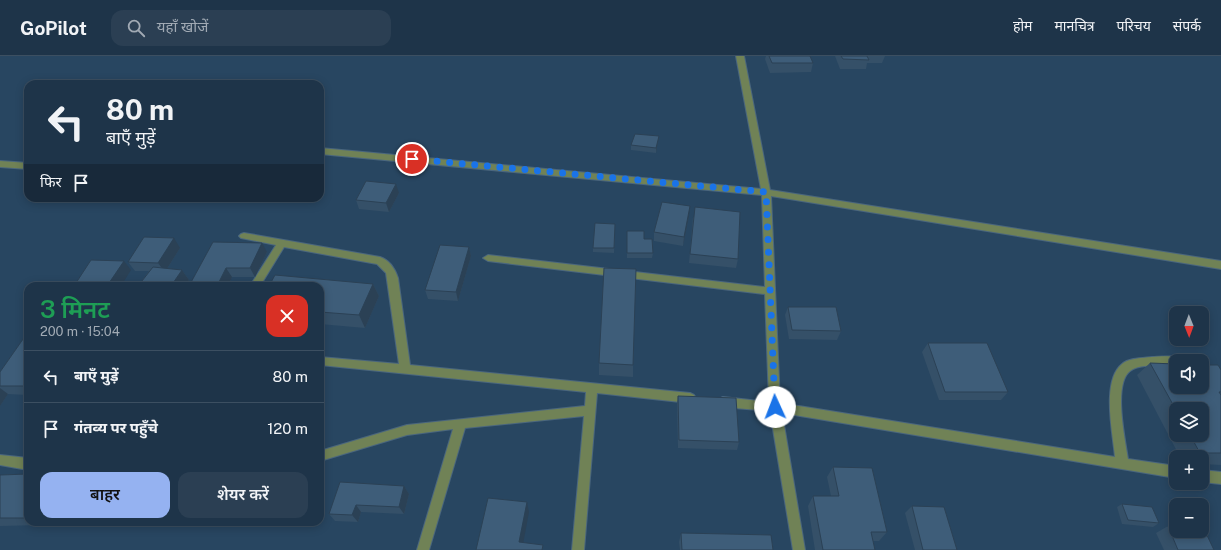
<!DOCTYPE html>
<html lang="hi">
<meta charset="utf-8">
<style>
:root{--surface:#1e3449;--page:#2b3f53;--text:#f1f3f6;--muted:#a1aab4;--line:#3c4f61;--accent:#95b2f1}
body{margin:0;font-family:"Public Sans","Noto Sans Devanagari",sans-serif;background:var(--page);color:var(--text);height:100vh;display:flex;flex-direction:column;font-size:15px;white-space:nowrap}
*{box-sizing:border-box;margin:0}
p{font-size:13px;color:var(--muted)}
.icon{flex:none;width:22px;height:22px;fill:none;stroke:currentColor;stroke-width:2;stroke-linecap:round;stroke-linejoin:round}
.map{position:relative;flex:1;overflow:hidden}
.side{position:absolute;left:24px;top:226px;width:300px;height:244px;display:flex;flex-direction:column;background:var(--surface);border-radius:12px;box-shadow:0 2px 10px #0003,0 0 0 1px var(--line)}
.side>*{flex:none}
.banner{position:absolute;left:24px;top:24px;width:300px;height:122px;border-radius:12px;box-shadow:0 2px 10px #0003,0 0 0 1px var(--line);background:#1e3449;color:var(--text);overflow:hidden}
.needle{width:26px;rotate:179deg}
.tools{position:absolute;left:1169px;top:250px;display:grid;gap:8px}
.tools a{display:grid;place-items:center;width:40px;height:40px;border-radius:8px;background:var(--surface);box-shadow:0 2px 10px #0003,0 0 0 1px var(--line);font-size:20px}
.pin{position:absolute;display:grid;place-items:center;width:34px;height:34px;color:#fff;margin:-17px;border:2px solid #fff;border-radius:50%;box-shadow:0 1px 4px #0007}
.me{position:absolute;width:44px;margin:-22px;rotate:358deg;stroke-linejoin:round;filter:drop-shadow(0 0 3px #0008)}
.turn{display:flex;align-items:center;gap:14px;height:84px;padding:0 16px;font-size:18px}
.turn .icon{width:52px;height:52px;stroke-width:2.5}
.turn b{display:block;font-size:28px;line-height:34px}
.then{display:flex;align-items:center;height:38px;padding:0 16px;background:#0003;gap:8px;font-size:15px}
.round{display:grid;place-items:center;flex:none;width:42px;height:42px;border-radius:12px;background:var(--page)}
.headline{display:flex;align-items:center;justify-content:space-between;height:68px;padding:0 16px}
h1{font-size:24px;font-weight:600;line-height:30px;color:#1e9e55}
.action{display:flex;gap:8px;margin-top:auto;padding:8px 16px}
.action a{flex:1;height:46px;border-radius:12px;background:var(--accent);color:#111;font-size:16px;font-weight:600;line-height:46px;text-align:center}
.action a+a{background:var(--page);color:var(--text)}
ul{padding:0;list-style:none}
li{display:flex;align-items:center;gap:12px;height:52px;padding:0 16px;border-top:1px solid var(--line)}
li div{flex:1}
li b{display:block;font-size:15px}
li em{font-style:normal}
header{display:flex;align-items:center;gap:24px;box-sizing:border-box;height:56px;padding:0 20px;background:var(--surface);border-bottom:1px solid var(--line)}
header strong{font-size:19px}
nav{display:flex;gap:22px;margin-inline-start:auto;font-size:14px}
.search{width:280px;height:36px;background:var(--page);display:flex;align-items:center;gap:10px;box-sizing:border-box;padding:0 14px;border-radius:12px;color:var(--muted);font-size:15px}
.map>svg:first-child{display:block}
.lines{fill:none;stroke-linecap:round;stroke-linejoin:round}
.minor-casing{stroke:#4a667e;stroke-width:2}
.minor{fill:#708256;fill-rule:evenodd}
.wall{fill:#355068;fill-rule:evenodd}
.shaded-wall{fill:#2b4155}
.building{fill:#3e5d79;stroke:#2b4155}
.route{stroke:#1a73e8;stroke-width:7;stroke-dasharray:0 12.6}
</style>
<header>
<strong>GoPilot</strong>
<div class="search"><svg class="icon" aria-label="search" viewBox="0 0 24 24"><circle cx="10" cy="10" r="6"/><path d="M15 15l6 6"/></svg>यहाँ खोजें</div>
<nav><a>होम</a><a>मानचित्र</a><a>परिचय</a><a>संपर्क</a></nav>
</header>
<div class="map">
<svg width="1221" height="494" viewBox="0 0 1221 494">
<rect width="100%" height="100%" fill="#284661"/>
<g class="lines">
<defs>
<g id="minor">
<path d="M736,0H744L770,134L1221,205V213L771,140L780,347L1115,401C1113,378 1101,325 1122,308C1129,302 1142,302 1152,301C1159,301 1176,298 1181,305H1176V310C1165,310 1139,307 1130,315C1113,328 1125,383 1128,403L1176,410V422L782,357L805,494H793L770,355L723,351L719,349L717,346L719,343L723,341L769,346L765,238L488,205L483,202L488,199L765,231L762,139L320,98V92L761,133Z"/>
<path d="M0,105L28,107V113L0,111Z"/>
<path d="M244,177L380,201C389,204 395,213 398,222L410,309L690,337L694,339L696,342L694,345L690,347L597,337L584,494H572L584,360L465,372L429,494H417L453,373L407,379L320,405V395L407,369L585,350L586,336L320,309V301L399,308L386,217L377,208L284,191L260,230H250L276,189L241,182L239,180L241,178Z"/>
<path d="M0,399L28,402V414L0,409Z"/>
<path d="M1202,414L1221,416V428L1202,426Z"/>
</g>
</defs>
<use href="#minor" class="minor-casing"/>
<use href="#minor" class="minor"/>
</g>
<g class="wall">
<path d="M766,0H810L813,7L811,16L770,17L765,3Z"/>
<path d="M835,0H885L882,7H867L866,13H840Z"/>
<path d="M659,80L658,85L656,97L631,94V89Z"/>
<path d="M399,137L389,156L359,153L356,144Z"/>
<path d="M689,160L683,190L654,185V176Z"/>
<path d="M693,161L738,203L736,212L689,207Z"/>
<path d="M615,168L614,197L593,196V192Z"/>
<path d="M627,175L644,183L653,197L652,202H627Z"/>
<path d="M213,186L267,196L255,221H232L228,230H189Z"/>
<path d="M469,191L471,200L458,245L428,243L425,234Z"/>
<path d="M180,192L167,213L182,214L189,224L185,230H138L149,215H135L128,206Z"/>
<path d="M373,228L379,240L365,272L320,268V230Z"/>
<path d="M788,251L841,275L837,284L789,283L785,259Z"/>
<path d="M28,276V339L8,338L0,350V316Z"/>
<path d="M928,287L1008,336L1001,344H939L922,296Z"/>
<path d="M599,307L633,309V321L599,319Z"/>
<path d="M1150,307L1221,314V409L1202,408V401H1180L1137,319ZM1176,353L1202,379H1176Z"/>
<path d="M678,340L739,386L737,394L678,392L677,348Z"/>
<path d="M833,411L887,476L879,485H873L875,494H815L808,450L813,440H831L827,421Z"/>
<path d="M28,418V466H44L43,469L0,470V419Z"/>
<path d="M404,430L409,438L404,458L361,456L358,466L335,465L329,458Z"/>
<path d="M1122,448L1159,467L1153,471L1122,468L1117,451Z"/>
<path d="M912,450L957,494H915L905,457Z"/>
<path d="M1168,470L1214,494H1164L1156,477Z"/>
<path d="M681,477L773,494H680L679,486Z"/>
</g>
<g class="shaded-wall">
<path d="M659,80L658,85L656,97V92Z"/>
<path d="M396,128L399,137L389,156L386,147Z"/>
<path d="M690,150L689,160L683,190L684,181Z"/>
<path d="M174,182L180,192L165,216L158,207Z"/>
<path d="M262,187L267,196L255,221L250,212Z"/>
<path d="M469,191L471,200L458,245L456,236Z"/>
<path d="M124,205L131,214L121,230H107Z"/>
<path d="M226,212L232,221L228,230H217Z"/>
<path d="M182,214L189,224L185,230H171Z"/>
<path d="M373,228L379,240L365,272L359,259Z"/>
<path d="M28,326V333L25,330Z"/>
<path d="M0,332L8,338L0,350Z"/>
<path d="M404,430L409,438L404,458L399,451Z"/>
<path d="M527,446L529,456L522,494L519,486Z"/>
<path d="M356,449L361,456L358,466L352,459Z"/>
<path d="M38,466H44L43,469Z"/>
</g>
<g class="building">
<path d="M769,0H810L813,7H772Z"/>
<path d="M841,0H867L869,4L843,3Z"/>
<path d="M635,78L659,80L656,92L631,89Z"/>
<path d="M366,125L396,128L386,147L356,144Z"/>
<path d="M662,146L690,150L684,181L654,176Z"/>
<path d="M695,151L740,156L738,203L690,198Z"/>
<path d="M595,167L615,168L614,192H593Z"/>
<path d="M627,175H644V183H652L653,197H627Z"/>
<path d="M144,181L174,182L158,207L128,206Z"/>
<path d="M213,186L262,187L250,212H226L217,230H189Z"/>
<path d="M440,189L469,191L456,236L425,234Z"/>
<path d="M91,204L124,205L107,230H74Z"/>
<path d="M153,211L182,214L171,230H138Z"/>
<path d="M604,212L636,213L633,309L599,307Z"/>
<path d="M275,219L373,228L359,259L320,256V230H269Z"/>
<path d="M788,251H836L841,275L792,274Z"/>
<path d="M28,276V326L25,330H0V316Z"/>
<path d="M928,287H987L1008,336H945Z"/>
<path d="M1150,307L1176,308V331H1202V309H1218L1221,314V336H1219L1221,339V397H1200L1190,379H1202V353H1176V354Z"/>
<path d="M678,340L736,342L739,386L679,384Z"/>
<path d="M833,411L872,412L887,476H871L875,494H823L813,440H839Z"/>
<path d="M28,418V462H0V419Z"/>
<path d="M340,426L404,430L399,451L356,449L352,459L329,458Z"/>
<path d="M488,442L527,446L519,486L543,489L542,494H476Z"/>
<path d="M1122,448L1152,451L1159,467L1128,464Z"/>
<path d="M912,450L944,451L957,494H923Z"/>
<path d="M1168,470L1176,471V475H1202V473H1204L1214,494H1178Z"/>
<path d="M681,477L771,479L773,494H682Z"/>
</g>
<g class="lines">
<path class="route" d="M412,103L766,136L775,351"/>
</g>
</svg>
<div class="tools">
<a><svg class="needle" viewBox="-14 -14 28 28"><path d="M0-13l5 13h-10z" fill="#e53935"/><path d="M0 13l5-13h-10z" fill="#a1aab4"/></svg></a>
<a><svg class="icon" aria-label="sound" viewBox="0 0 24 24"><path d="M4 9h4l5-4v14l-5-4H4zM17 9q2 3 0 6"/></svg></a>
<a><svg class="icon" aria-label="layers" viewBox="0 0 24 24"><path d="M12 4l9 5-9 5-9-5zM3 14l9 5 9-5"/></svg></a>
<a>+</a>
<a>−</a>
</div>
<div class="pin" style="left:412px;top:103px;background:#d93025"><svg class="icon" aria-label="arrive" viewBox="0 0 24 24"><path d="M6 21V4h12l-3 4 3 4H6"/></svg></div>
<svg class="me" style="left:775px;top:351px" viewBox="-20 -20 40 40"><circle r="19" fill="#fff"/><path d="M0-13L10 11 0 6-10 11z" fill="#1a73e8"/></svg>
<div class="banner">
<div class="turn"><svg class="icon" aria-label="left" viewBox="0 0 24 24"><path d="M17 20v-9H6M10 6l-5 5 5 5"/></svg><div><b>80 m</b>बाएँ मुड़ें</div></div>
<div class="then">फिर<svg class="icon" aria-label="arrive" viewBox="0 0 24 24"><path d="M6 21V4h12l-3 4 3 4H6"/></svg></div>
</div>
<section class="side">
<div class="headline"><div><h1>3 मिनट</h1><p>200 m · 15:04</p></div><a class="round" style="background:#d93025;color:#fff"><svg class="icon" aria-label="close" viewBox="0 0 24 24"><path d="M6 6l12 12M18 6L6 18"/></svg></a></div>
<ul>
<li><svg class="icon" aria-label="left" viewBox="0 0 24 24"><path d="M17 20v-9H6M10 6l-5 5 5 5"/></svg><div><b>बाएँ मुड़ें</b></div><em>80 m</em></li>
<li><svg class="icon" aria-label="arrive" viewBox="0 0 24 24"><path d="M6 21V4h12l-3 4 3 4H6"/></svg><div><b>गंतव्य पर पहुँचे</b></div><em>120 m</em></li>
</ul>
<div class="action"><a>बाहर</a><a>शेयर करें</a></div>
</section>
</div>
